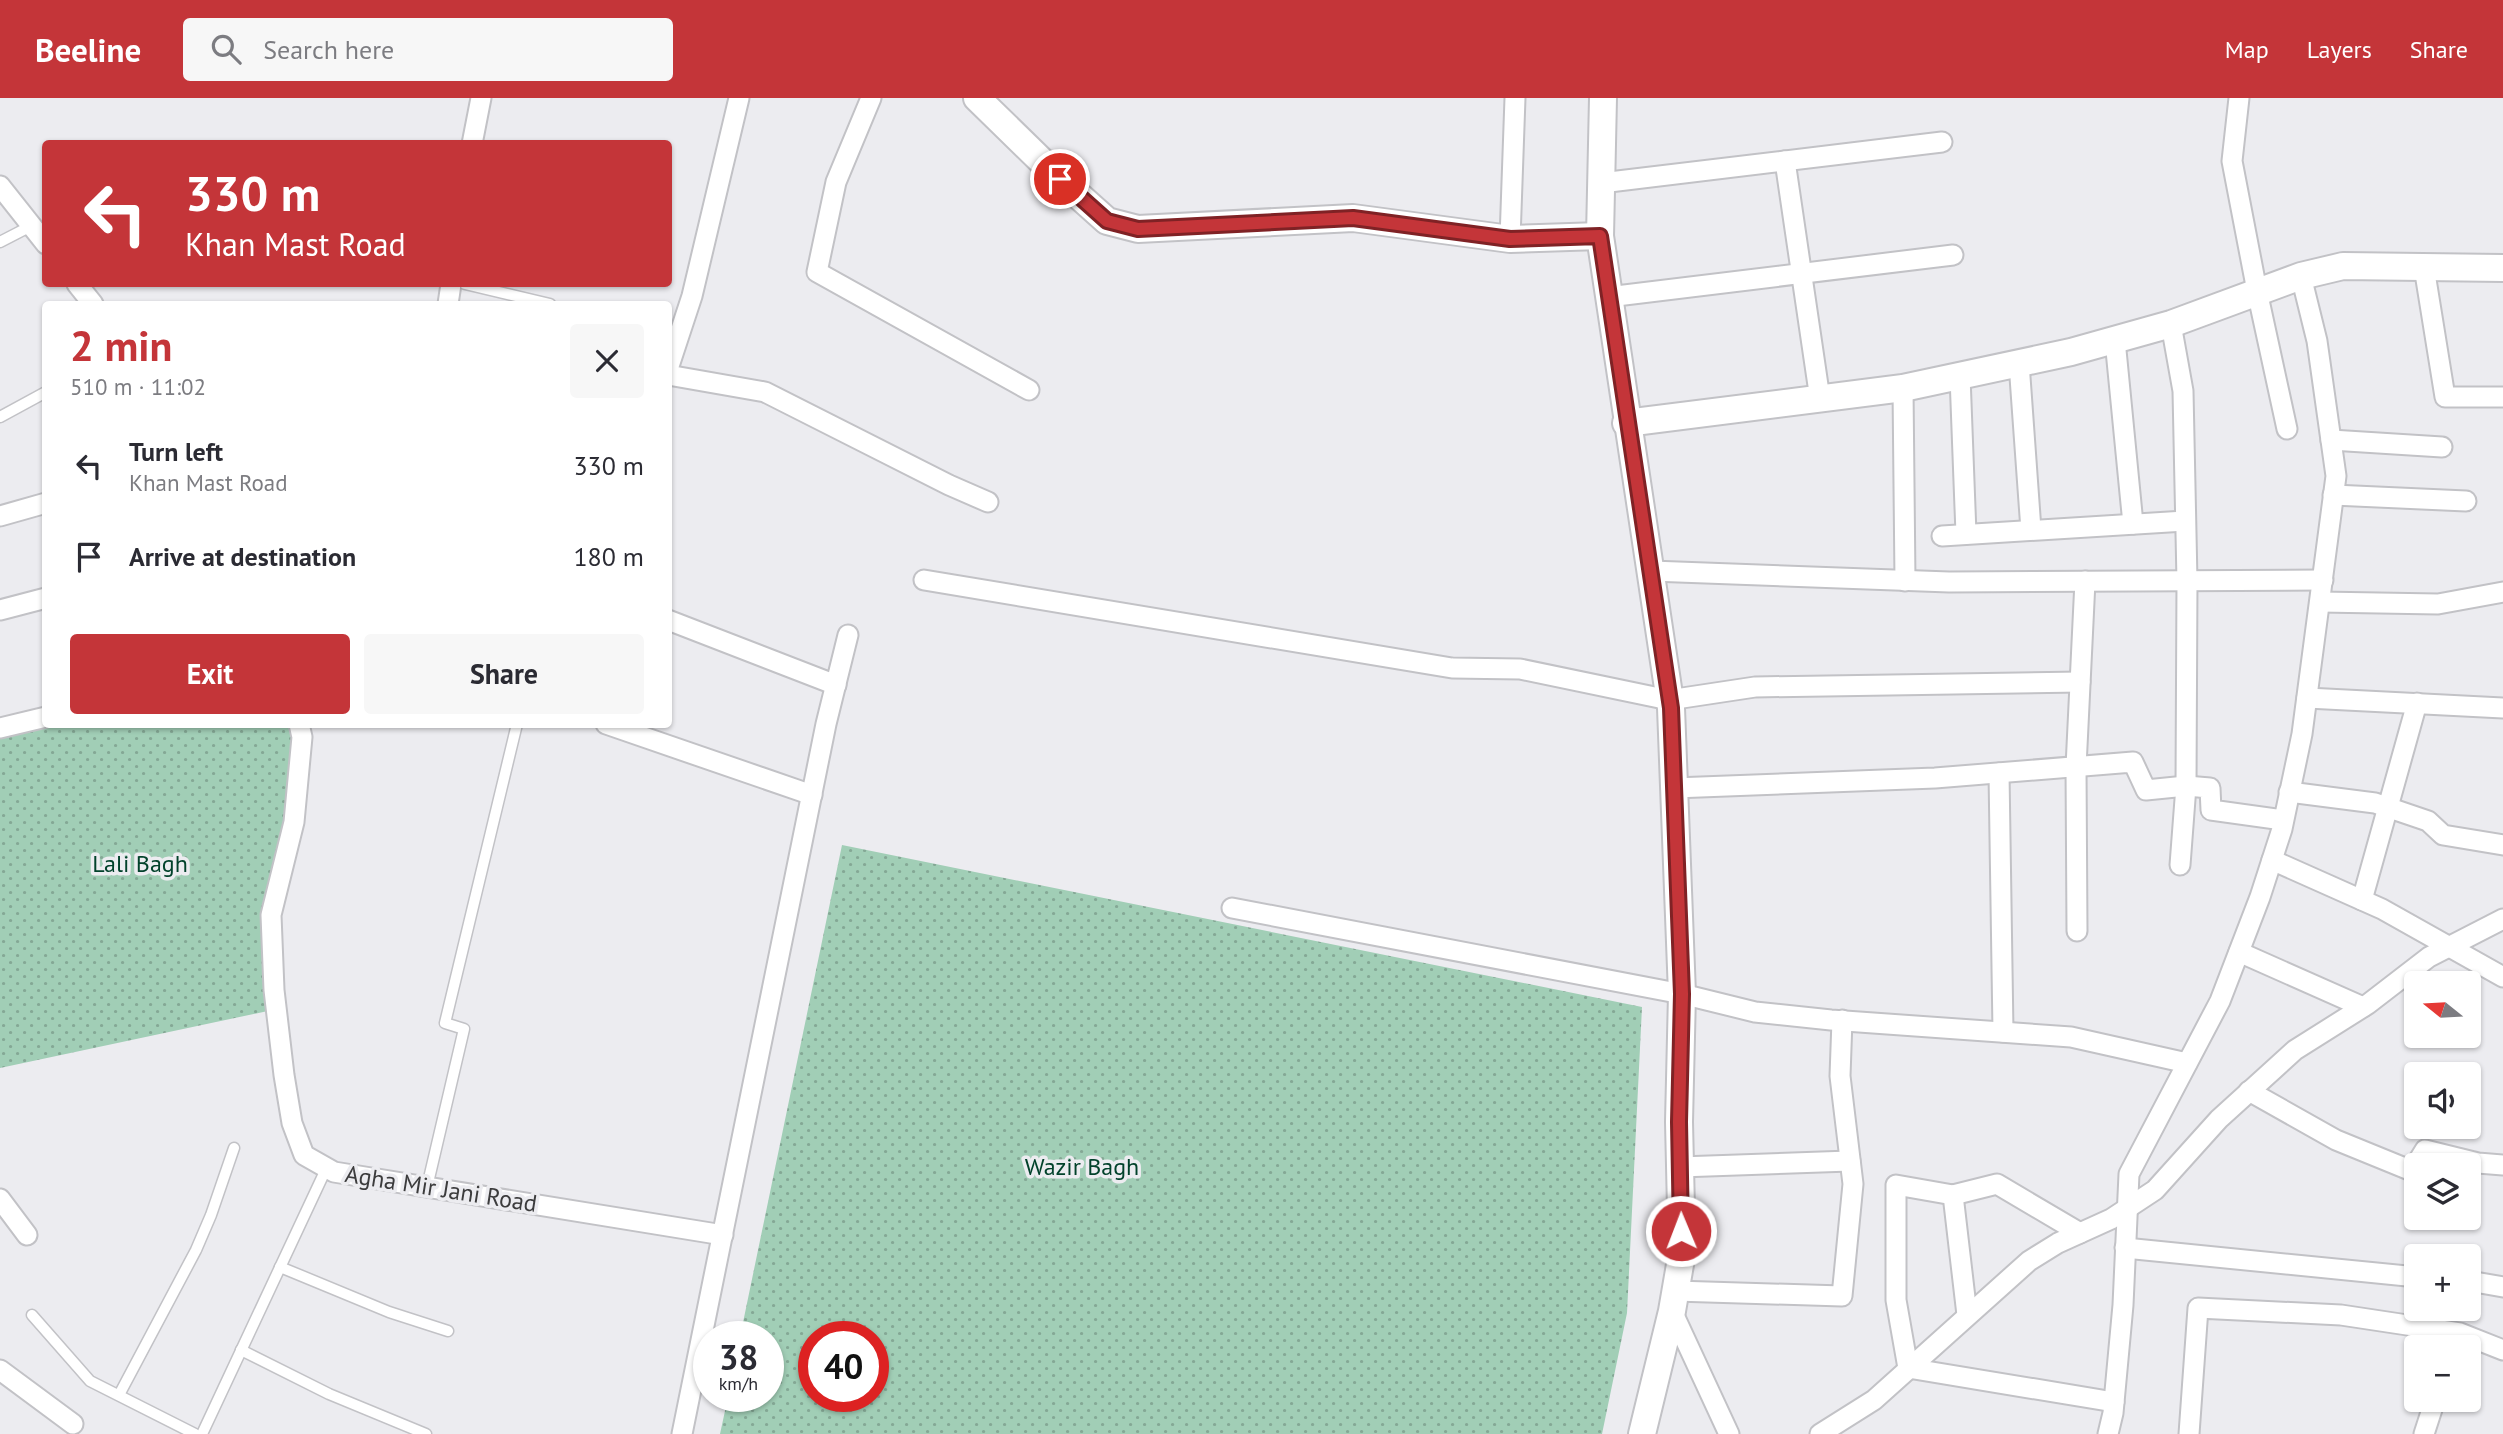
<!DOCTYPE html>
<meta charset="utf-8">
<style>
:root{--surface:#fff;--page:#f7f7f7;--text:#2b2b33;--muted:#7c7c81;--accent:#c43539}
body{margin:0;font-family:"PT Sans",sans-serif;background:var(--page);color:var(--text);height:100vh;display:flex;flex-direction:column;font-size:26px;white-space:nowrap}
*{box-sizing:border-box;margin:0}
p{font-size:23px;color:var(--muted)}
.icon{flex:none;width:38px;height:38px;fill:none;stroke:currentColor;stroke-width:2;stroke-linecap:round;stroke-linejoin:round}
.map{position:relative;flex:1;overflow:hidden}
.details{position:absolute;left:42px;top:203px;width:630px;height:427px;display:flex;flex-direction:column;background:var(--surface);border-radius:7px;box-shadow:0 2px 5px #0004}
.details>*{flex:none}
.hud{position:absolute;left:42px;top:42px;width:630px;height:147px;border-radius:7px;box-shadow:0 2px 5px #0004;background:#c43539;color:#fff;overflow:hidden}
.needle{width:46px;rotate:288deg}
.tools{position:absolute;left:2404px;top:873px;display:grid;gap:14px}
.tools a{display:grid;place-items:center;width:77px;height:77px;border-radius:7px;background:var(--surface);box-shadow:0 2px 5px #0004;font-size:35px}
.speed{position:absolute;left:693px;top:1223px;display:flex;gap:14px;font-size:35px;font-weight:700;text-align:center}
.speed>*{display:grid;place-content:center;width:91px;height:91px;border-radius:50%;background:var(--surface);box-shadow:0 2px 5px #0004;line-height:1}
.speed small{font-size:18px;font-weight:400}
.speed .limit{border:10px solid #d22;background:#fff;color:#111}
.pin{position:absolute;display:grid;place-items:center;width:60px;height:60px;color:#fff;margin:-30px;border:4px solid #fff;border-radius:50%;box-shadow:0 2px 7px #0007}
.me{position:absolute;width:77px;margin:-38px;rotate:359deg;stroke-linejoin:round;filter:drop-shadow(0 0 5px #0008)}
.turn{display:flex;align-items:center;gap:24px;height:147px;padding:0 28px;font-size:32px}
.turn .icon{width:91px;height:91px;stroke-width:2.5}
.turn b{display:block;font-size:49px;line-height:60px}
.round{display:grid;place-items:center;flex:none;width:74px;height:74px;border-radius:7px;background:var(--page)}
.head{display:flex;align-items:center;justify-content:space-between;height:119px;padding:0 28px}
h1{font-size:42px;font-weight:700;line-height:52px;color:var(--accent)}
.primary-button{display:flex;gap:14px;margin-top:auto;padding:14px 28px}
.primary-button a{flex:1;height:80px;border-radius:7px;background:var(--accent);color:#fff;font-size:28px;font-weight:700;line-height:80px;text-align:center}
.primary-button a+a{background:var(--page);color:var(--text)}
ul{padding:0;list-style:none}
li{display:flex;align-items:center;gap:21px;height:91px;padding:0 28px}
li div{flex:1}
li b{display:block;font-size:26px}
li em{font-style:normal}
header{display:flex;align-items:center;gap:42px;box-sizing:border-box;height:98px;padding:0 35px;background:var(--accent);color:#fff}
header strong{font-size:33px}
nav{display:flex;gap:38px;margin-inline-start:auto;font-size:24px}
.search{width:490px;height:63px;background:var(--page);display:flex;align-items:center;gap:18px;box-sizing:border-box;padding:0 24px;border-radius:7px;color:var(--muted);font-size:26px}
.map>svg:first-child{display:block}
.park{fill:url(#park-dots);fill-rule:evenodd}
.lines{fill:none;stroke-linecap:round;stroke-linejoin:round}
.lane-casing{stroke:#c2c2c6;stroke-width:13}
.street-casing{stroke:#c2c2c6;stroke-width:23}
.secondary-casing{stroke:#c2c2c6;stroke-width:30}
.lane{stroke:#fff;stroke-width:10}
.street{stroke:#fff;stroke-width:19}
.secondary{stroke:#fff;stroke-width:26}
.route-casing{stroke:#7f2225;stroke-width:18}
.route{stroke:#c43539;stroke-width:12}
.labels{text-anchor:middle;stroke-width:7;stroke-linejoin:round;paint-order:stroke}
.park-label{font-size:24px;fill:#02422b;stroke:#ececf0}
.street-label{font-size:24px;fill:#3c3c3d;stroke:#ececf0}
</style>
<header>
<strong>Beeline</strong>
<div class="search"><svg class="icon" aria-label="search" viewBox="0 0 24 24"><circle cx="10" cy="10" r="6"/><path d="M15 15l6 6"/></svg>Search here</div>
<nav><a>Map</a><a>Layers</a><a>Share</a></nav>
</header>
<div class="map">
<svg width="2503" height="1336" viewBox="0 0 2503 1336">
<defs>
<pattern id="park-dots" width="8" height="8" patternUnits="userSpaceOnUse" patternTransform="scale(1.75)"><rect width="8" height="8" fill="#a1ceb6"/><path d="M2 2h.1M6 6h.1" fill="none" stroke="#84a895" stroke-width="1.8" stroke-linecap="round"/></pattern>
</defs>
<rect width="100%" height="100%" fill="#ececf0"/>
<g class="park">
<path d="M0,627H299L271,817L277,911L0,970Z"/>
<path d="M842,747L1642,909L1627,1215L1602,1336H720L728,1299L768,1298V1239H740ZM814,1239H873V1298H814Z"/>
</g>
<g class="lines">
<defs>
<g id="lane">
<path d="M0,144L31,128"/>
<path d="M465,186L550,206"/>
<path d="M0,319L46,294"/>
<path d="M427,1089L464,931L445,925L517,626"/>
<path d="M280,1169L389,1214L448,1233"/>
<path d="M32,1217L90,1283L195,1336"/>
<path d="M241,1252L329,1296L426,1336"/>
<path d="M119,1297L196,1152L211,1117L234,1050"/>
<path d="M202,1336L327,1069"/>
</g>
<g id="street">
<path d="M871,0L836,84L817,174L1029,292"/>
<path d="M2239,0L2232,63L2257,193L2287,331"/>
<path d="M472,46L481,0"/>
<path d="M1785,63L1820,301"/>
<path d="M1601,85L1942,44"/>
<path d="M0,88L46,146"/>
<path d="M1510,141L1515,0"/>
<path d="M2424,169L2445,299H2503"/>
<path d="M77,186L93,206"/>
<path d="M1608,199L1953,157"/>
<path d="M448,206L451,186"/>
<path d="M2171,226L2183,293L2187,483L2186,688L2180,767"/>
<path d="M2115,242L2133,426"/>
<path d="M2019,265L2031,432"/>
<path d="M668,271L692,198L739,0"/>
<path d="M668,277L765,294L949,387L988,404"/>
<path d="M1960,278L1966,436"/>
<path d="M1903,290L1905,483"/>
<path d="M2331,342L2442,349"/>
<path d="M2333,397L2466,403"/>
<path d="M0,418L46,405"/>
<path d="M1942,438L2185,423"/>
<path d="M1651,473L1949,484L2323,482"/>
<path d="M924,482L1452,570L1520,571L1669,602L1755,589L2080,584"/>
<path d="M2320,504L2438,506L2503,494"/>
<path d="M0,512L46,500"/>
<path d="M668,522L836,587"/>
<path d="M2307,600L2503,610"/>
<path d="M299,626L302,639L294,724L271,817L274,892L284,977L292,1025L304,1057L334,1074L723,1137"/>
<path d="M606,626L812,697"/>
<path d="M0,630L46,619"/>
<path d="M1999,675L2003,934"/>
<path d="M1674,690L1935,680L2133,664L2146,692L2186,688L2210,690L2211,712L2283,722"/>
<path d="M2289,694L2375,705L2428,723L2443,737L2503,747"/>
<path d="M2272,762L2382,811L2503,879"/>
<path d="M2362,802L2417,605"/>
<path d="M1232,810L1682,896L1755,914L1831,922L2071,939L2187,965"/>
<path d="M2077,833L2076,669L2085,483"/>
<path d="M2239,854L2363,909"/>
<path d="M2249,993L2336,1042L2412,1073L2425,1052L2478,1065L2503,1067"/>
<path d="M1680,1069L1850,1063"/>
<path d="M1953,1097L1967,1217"/>
<path d="M0,1101L27,1137"/>
<path d="M2080,1135L1997,1086L1953,1097L1896,1087V1202L1908,1270L2114,1304"/>
<path d="M2125,1150L2417,1179"/>
<path d="M2469,1183L2503,1189"/>
<path d="M1675,1193L1842,1198L1853,1086L1840,978L1842,922"/>
<path d="M1672,1213L1729,1336"/>
<path d="M0,1272L73,1326"/>
<path d="M682,1336L826,626L848,537"/>
<path d="M1820,1336L1874,1302L2029,1163L2058,1145L2111,1121L2155,1092L2219,1021L2295,952L2368,906L2429,859L2503,821"/>
<path d="M2108,1336L2113,1315L2123,1207L2129,1076L2220,903L2260,799L2282,731L2302,636L2336,378L2317,243L2301,178"/>
<path d="M2189,1336L2198,1210L2341,1217L2460,1235L2503,1252"/>
<path d="M2424,1336L2435,1302"/>
</g>
<g id="secondary">
<path d="M977,0L1060,81L1107,123L1138,131L1353,120L1510,141L1600,138"/>
<path d="M1603,0L1600,138L1671,610L1682,896L1679,1024L1682,1155L1672,1213L1642,1336"/>
<path d="M1626,325L1903,290L2071,254L2171,226L2301,178L2343,168L2503,170"/>
</g>
</defs>
<use href="#lane" class="lane-casing"/>
<use href="#street" class="street-casing"/>
<use href="#secondary" class="secondary-casing"/>
<use href="#lane" class="lane"/>
<use href="#street" class="street"/>
<use href="#secondary" class="secondary"/>
</g>
<g class="lines">
<defs>
<path id="route" d="M1060,81L1107,123L1138,131L1353,120L1510,141L1600,138L1671,610L1682,896L1679,1024L1681,1133"/>
</defs>
<use href="#route" class="route-casing"/>
<use href="#route" class="route"/>
</g>
<g class="labels">
<g class="park-label">
<text x="140" y="774">Lali Bagh</text>
<text x="1082" y="1077">Wazir Bagh</text>
</g>
<g class="street-label">
<text transform="translate(441 1091) rotate(9)" y="8">Agha Mir Jani Road</text>
</g>
</g>
</svg>
<div class="tools">
<a><svg class="needle" viewBox="-14 -14 28 28"><path d="M0-13l5 13h-10z" fill="#e53935"/><path d="M0 13l5-13h-10z" fill="#7c7c81"/></svg></a>
<a><svg class="icon" aria-label="sound" viewBox="0 0 24 24"><path d="M4 9h4l5-4v14l-5-4H4zM17 9q2 3 0 6"/></svg></a>
<a><svg class="icon" aria-label="layers" viewBox="0 0 24 24"><path d="M12 4l9 5-9 5-9-5zM3 14l9 5 9-5"/></svg></a>
<a>+</a>
<a>−</a>
</div>
<div class="speed"><div>38<small>km/h</small></div><div class="limit">40</div></div>
<div class="pin" style="left:1060px;top:81px;background:#d93025"><svg class="icon" aria-label="arrive" viewBox="0 0 24 24"><path d="M6 21V4h12l-3 4 3 4H6"/></svg></div>
<svg class="me" style="left:1681px;top:1133px" viewBox="-20 -20 40 40"><circle r="17" fill="#c43539" stroke="#fff" stroke-width="3"/><path d="M0-11L8 9 0 5-8 9z" fill="#fff"/></svg>
<div class="hud">
<div class="turn"><svg class="icon" aria-label="left" viewBox="0 0 24 24"><path d="M17 20v-9H6M10 6l-5 5 5 5"/></svg><div><b>330 m</b>Khan Mast Road</div></div>
</div>
<section class="details">
<div class="head"><div><h1>2 min</h1><p>510 m · 11:02</p></div><a class="round"><svg class="icon" aria-label="close" viewBox="0 0 24 24"><path d="M6 6l12 12M18 6L6 18"/></svg></a></div>
<ul>
<li><svg class="icon" aria-label="left" viewBox="0 0 24 24"><path d="M17 20v-9H6M10 6l-5 5 5 5"/></svg><div><b>Turn left</b><p>Khan Mast Road</p></div><em>330 m</em></li>
<li><svg class="icon" aria-label="arrive" viewBox="0 0 24 24"><path d="M6 21V4h12l-3 4 3 4H6"/></svg><div><b>Arrive at destination</b></div><em>180 m</em></li>
</ul>
<div class="primary-button"><a>Exit</a><a>Share</a></div>
</section>
</div>
